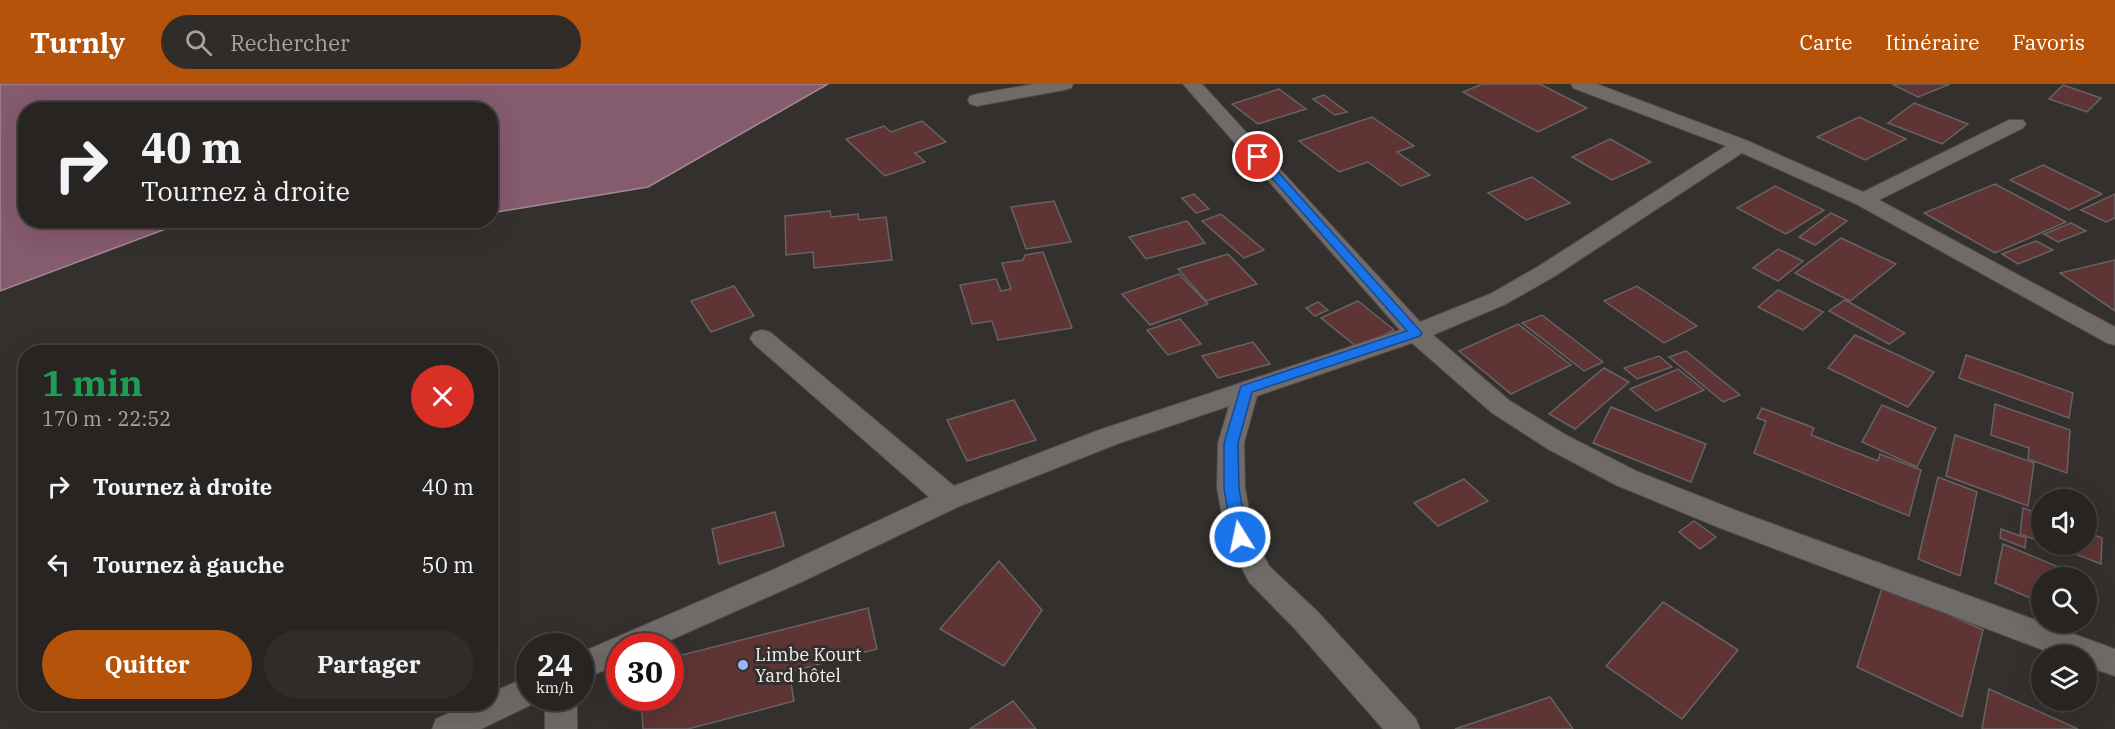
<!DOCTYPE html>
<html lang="fr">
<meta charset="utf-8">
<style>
:root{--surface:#272422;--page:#2f2c2a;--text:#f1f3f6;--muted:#a4a4a5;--line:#434140;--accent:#b45309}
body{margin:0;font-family:"IBM Plex Serif",serif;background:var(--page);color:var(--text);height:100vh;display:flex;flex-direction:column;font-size:22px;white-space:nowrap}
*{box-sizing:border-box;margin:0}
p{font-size:20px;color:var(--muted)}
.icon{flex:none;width:33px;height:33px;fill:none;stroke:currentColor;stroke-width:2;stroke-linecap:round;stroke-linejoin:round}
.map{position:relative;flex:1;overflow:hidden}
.panel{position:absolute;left:18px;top:261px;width:480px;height:366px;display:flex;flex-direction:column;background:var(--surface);border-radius:24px;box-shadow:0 6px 24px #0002,0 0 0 2px var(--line)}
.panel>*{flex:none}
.top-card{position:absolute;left:18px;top:18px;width:480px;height:126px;border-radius:24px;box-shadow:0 6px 24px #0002,0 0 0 2px var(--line);background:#272422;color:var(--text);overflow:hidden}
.buttons{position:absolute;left:2031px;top:405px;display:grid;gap:12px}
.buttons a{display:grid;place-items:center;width:66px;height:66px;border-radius:50%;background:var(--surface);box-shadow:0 6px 24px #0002,0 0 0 2px var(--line);font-size:30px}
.speed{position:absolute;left:516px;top:549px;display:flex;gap:12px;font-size:30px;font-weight:700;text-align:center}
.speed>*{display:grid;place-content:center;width:78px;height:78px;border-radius:50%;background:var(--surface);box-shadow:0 6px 24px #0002,0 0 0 2px var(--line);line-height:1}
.speed small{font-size:15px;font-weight:400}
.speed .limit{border:9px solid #d22;background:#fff;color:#111}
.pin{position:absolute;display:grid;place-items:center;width:51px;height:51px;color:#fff;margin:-26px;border:3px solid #fff;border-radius:50%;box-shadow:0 2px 6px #0007}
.me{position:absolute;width:66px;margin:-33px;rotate:350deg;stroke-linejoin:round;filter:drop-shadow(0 0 4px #0008)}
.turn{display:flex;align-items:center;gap:21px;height:126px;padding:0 24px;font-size:27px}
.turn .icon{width:78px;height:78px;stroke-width:2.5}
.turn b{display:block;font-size:42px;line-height:51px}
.round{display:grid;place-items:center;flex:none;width:63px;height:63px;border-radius:32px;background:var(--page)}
.overview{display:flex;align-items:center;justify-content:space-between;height:102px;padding:0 24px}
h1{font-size:36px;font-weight:800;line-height:45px;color:#1e9e55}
.cta{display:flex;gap:12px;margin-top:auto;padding:12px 24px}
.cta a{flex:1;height:69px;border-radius:36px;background:var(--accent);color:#fff;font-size:24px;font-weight:800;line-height:69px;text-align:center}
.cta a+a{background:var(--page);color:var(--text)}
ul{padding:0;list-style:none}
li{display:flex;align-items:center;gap:18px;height:78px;padding:0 24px}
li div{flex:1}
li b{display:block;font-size:22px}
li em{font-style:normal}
header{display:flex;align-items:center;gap:36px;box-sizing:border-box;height:84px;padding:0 30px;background:var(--accent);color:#fff}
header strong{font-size:28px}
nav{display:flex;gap:33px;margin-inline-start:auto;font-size:21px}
.search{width:420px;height:54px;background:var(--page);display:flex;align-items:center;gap:15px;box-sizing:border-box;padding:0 21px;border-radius:33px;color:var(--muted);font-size:22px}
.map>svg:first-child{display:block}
.water{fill:#855b6e;stroke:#a78895;stroke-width:1.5}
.building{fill:#5f3435;stroke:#686363;stroke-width:1.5}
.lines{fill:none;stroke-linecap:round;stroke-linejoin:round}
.street-casing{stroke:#504c4b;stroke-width:2}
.street{fill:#706b69;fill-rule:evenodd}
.route{fill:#1a73e8;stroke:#114b97;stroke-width:1.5}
.poi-dot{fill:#98b5fd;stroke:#34302e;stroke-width:2}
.labels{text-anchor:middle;stroke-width:6;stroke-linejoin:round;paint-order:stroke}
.near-poi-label{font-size:18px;fill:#f5f2f1;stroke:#34302e;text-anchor:start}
</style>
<header>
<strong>Turnly</strong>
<div class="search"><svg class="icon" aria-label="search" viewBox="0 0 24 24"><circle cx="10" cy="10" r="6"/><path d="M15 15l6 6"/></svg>Rechercher</div>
<nav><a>Carte</a><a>Itinéraire</a><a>Favoris</a></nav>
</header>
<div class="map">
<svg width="2115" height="645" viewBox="0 0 2115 645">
<rect width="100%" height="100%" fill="#34302e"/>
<path class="water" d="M0,0H828L648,103L491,129L490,26H26V136L187,137L0,207Z"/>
<g class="building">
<path d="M1482,0H1540L1587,24L1538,48L1463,8Z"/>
<path d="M1892,0H1950L1918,13Z"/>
<path d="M2063,1L2101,14L2087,28L2049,15Z"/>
<path d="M1279,5L1306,25L1258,40L1232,20Z"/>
<path d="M1324,11L1347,28L1335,31L1313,15Z"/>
<path d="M1914,19L1968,40L1942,60L1888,39Z"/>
<path d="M1372,33L1414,62L1397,68L1430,91L1401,102L1368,78L1339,88L1299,57Z"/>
<path d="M1859,33L1906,55L1865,76L1817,53Z"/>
<path d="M922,37L946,58L915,69L925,78L885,92L846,55L884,42L891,48Z"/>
<path d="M1610,55L1651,78L1612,96L1572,73Z"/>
<path d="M2043,81L2102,110L2069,126L2010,96Z"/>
<path d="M1532,93L1570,119L1526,136L1488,109Z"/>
<path d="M1995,100L2066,138L1995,169L1924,129Z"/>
<path d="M1775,102L1824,126L1786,150L1737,124Z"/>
<path d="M1194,110L1209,125L1196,129L1182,114Z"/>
<path d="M2115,110V134L2106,138L2081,126Z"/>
<path d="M1054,117L1071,158L1026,165L1011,123Z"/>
<path d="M830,127L831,133L858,130L859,136L886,133L892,176L814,184L813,168L786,171L785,132Z"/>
<path d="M1831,129L1847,137L1815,161L1799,153Z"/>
<path d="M1221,130L1264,166L1244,174L1202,137Z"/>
<path d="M1187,137L1205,159L1146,175L1129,153Z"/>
<path d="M2071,139L2086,147L2058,158L2044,150Z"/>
<path d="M1841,154L1896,180L1850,217L1795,189Z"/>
<path d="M2036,157L2053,166L2018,180L2002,170Z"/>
<path d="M1778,165L1803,177L1778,197L1753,184Z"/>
<path d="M1043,168L1072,244L998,256L992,237L972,240L960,201L996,195L1001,207L1011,205L1002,179L1023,176L1025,171Z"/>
<path d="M1228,170L1257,200L1206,217L1178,185Z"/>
<path d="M2115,176V227L2060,189Z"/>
<path d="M1179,190L1208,220L1150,241L1122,210Z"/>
<path d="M734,202L754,232L711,248L691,217Z"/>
<path d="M1637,202L1697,242L1664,259L1604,217Z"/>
<path d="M1778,206L1823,228L1803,246L1758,223Z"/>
<path d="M1845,216L1905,249L1889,260L1829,227Z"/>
<path d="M1358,217L1394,246L1357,263L1321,234Z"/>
<path d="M1318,218L1328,226L1315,232L1306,224Z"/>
<path d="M1542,231L1603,278L1584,287L1522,239Z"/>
<path d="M1180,235L1201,260L1168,271L1147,246Z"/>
<path d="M1518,240L1571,281L1511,310L1459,267Z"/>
<path d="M1855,251L1934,288L1908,323L1828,284Z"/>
<path d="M1253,258L1270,280L1218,294L1202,272Z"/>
<path d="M1686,267L1740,311L1723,318L1669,273Z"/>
<path d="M1966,271L2073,309L2069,334L1959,294Z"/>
<path d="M1659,272L1672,283L1637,295L1624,284Z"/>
<path d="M1604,284L1629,298L1575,345L1549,330Z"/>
<path d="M1678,285L1704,306L1656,327L1630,305Z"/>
<path d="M1014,316L1036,356L967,377L947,336Z"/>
<path d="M1995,320L2070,346L2067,389L2028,375L2029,364L1991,351Z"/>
<path d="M1882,321L1936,344L1917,383L1862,358Z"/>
<path d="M1611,323L1706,360L1691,398L1593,359Z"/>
<path d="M1762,324L1814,344L1811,351L1878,377L1880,370L1921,386L1909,432L1754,369L1766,337L1757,334Z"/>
<path d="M1955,351L2034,379L2028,422L1946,392Z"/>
<path d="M1938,393L1977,408L1960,492L1918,475Z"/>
<path d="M1464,395L1488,417L1438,442L1414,419Z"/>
<path d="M2023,424L2042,431V458L2020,450Z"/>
<path d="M775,428L784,462L719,480L712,445Z"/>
<path d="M1694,437L1716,453L1700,465L1679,448Z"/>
<path d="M2001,445L2026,454L2025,464L2000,454Z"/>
<path d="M2086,448L2102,454L2101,480L2049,460H2086Z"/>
<path d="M2003,460L2085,494H2042V519L1995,499Z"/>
<path d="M999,477L1042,526L1004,582L940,545Z"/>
<path d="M1883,501L1983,546L1962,633L1857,583Z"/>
<path d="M1663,518L1738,566L1682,635L1606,582Z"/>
<path d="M868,524L877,565L789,588L794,617L688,645H643L641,614H670V574Z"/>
<path d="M1989,605L2078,645H1982Z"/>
<path d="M1550,613L1573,645H1455Z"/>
<path d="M1013,617L1036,645H970Z"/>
</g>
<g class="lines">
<defs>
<g id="street">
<path d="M1034,0H1073L1071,4L1064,6L977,22L970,20L968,16L970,12L977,10Z"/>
<path d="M1183,0H1202L1420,238L1490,210L1539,182L1726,62L1573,4L1571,0H1597L1748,57L1863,108L2009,36H2023L2026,40L2023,44L1879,116L2115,243V261L2107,259L1856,120L1742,69L1555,192L1506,220L1433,251L1510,317L1566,351L1636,387L1740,428L2115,565V592L2086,582V572H2059L1720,444L1616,401L1548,365L1492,329L1412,259L1257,312L1244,359L1245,404L1254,453L1269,482L1317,527L1416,635L1420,645H1383L1295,545L1249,498L1226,453L1217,404L1218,359L1229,322L1117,360L960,422L797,500L657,562H620V580L580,596V569L777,484L929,413L754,260L750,254L754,248L762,246L770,248L954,402L1099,346L1400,246Z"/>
<path d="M530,592V614H542L541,616L481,645H432L436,635L469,620H490V609Z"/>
<rect x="545" y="614" width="32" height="31"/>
</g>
</defs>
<use href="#street" class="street-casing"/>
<use href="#street" class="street"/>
</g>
<path class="route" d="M1258,69L1262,70L1422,249L1420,252L1252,308L1238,359L1239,404L1247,453L1245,457H1234L1232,453L1224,404V359L1241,302L1407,247L1255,75V70Z"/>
<circle class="poi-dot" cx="743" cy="581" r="6"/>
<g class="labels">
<g class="near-poi-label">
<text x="755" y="577">Limbe Kourt<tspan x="755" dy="21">Yard hôtel</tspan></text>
</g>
</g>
</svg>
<div class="buttons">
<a><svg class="icon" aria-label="sound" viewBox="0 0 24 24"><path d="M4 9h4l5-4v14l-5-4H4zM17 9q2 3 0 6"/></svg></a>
<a><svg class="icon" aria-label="search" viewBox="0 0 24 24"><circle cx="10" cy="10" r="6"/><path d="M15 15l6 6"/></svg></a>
<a><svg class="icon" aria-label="layers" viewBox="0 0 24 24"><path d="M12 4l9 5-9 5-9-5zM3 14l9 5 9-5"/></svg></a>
</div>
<div class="speed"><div>24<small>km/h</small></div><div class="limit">30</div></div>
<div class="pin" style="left:1258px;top:73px;background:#d93025"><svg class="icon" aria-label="arrive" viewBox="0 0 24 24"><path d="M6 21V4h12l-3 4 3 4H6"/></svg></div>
<svg class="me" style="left:1240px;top:453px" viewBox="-20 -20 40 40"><circle r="17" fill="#1a73e8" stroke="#fff" stroke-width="3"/><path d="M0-11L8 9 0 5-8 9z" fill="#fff"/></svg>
<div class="top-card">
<div class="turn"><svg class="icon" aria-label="right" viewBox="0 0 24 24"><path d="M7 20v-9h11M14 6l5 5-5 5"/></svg><div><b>40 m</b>Tournez à droite</div></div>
</div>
<section class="panel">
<div class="overview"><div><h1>1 min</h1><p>170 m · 22:52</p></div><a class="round" style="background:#d93025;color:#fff"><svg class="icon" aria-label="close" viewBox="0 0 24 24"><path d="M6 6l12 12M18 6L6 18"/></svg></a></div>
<ul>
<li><svg class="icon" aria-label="right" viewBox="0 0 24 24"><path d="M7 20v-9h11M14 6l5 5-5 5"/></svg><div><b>Tournez à droite</b></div><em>40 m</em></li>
<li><svg class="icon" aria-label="left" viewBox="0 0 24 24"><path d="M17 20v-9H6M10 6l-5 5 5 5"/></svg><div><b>Tournez à gauche</b></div><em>50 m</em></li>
</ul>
<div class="cta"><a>Quitter</a><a>Partager</a></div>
</section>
</div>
